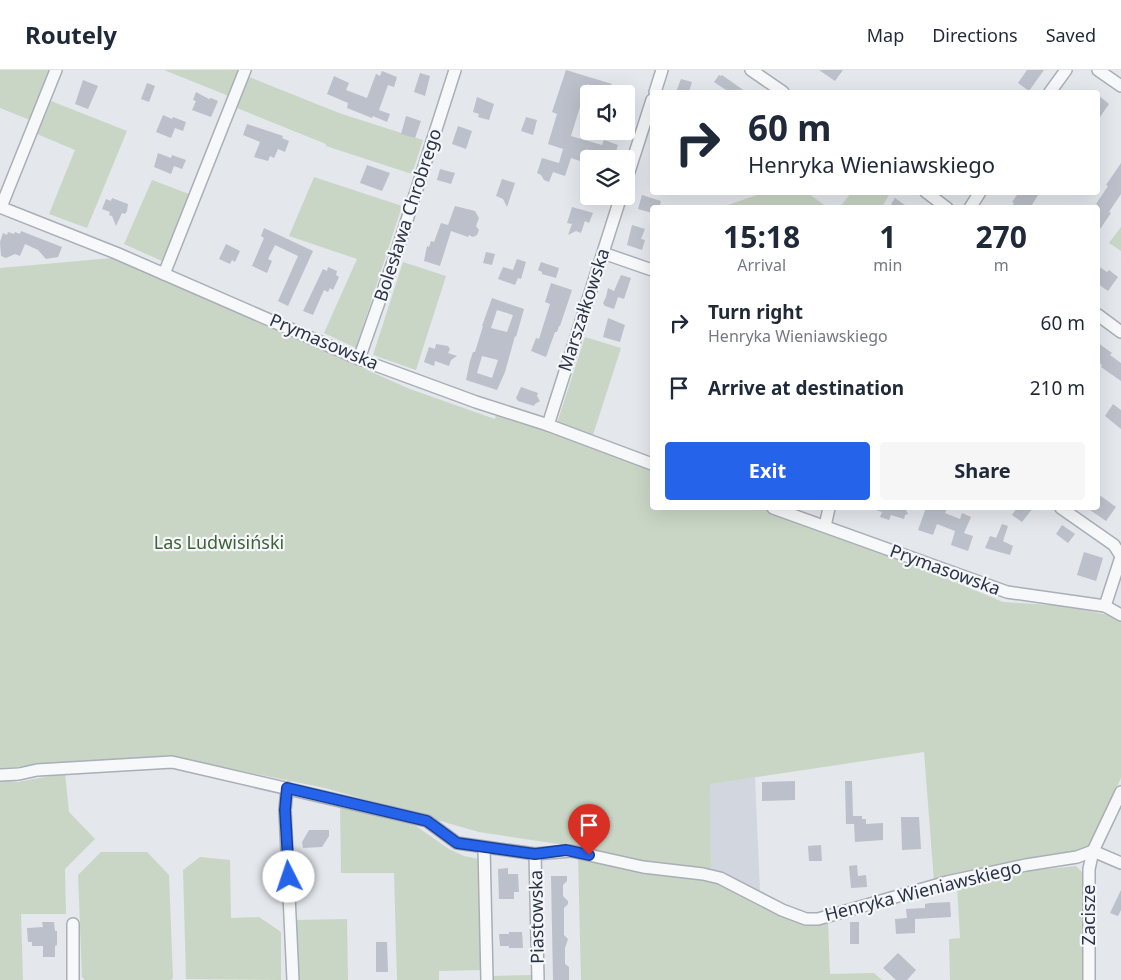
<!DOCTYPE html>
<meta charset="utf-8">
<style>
:root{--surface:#fff;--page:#f6f6f7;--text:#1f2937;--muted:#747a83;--line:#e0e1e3;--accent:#2563eb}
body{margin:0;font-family:"Noto Sans",sans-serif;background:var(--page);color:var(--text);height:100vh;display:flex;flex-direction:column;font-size:19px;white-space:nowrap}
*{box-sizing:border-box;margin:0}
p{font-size:16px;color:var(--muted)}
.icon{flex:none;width:28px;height:28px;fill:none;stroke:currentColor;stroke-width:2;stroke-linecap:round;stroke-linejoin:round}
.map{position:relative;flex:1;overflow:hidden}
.details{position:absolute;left:650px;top:135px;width:450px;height:305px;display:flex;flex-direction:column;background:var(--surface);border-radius:5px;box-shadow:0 5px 20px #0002}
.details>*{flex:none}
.banner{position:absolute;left:650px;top:20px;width:450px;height:105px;border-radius:5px;box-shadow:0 5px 20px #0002;background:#fff;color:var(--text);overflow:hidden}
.fabs{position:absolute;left:580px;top:15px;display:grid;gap:10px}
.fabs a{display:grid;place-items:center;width:55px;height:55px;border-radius:5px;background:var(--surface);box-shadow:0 5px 20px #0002;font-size:25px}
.pin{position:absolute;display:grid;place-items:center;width:42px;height:42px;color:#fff;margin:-51px -21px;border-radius:50% 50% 50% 0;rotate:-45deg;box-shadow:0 0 5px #0007}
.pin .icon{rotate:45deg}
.me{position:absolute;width:55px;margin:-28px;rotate:356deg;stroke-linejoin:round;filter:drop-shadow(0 0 4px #0008)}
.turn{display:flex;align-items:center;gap:18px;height:105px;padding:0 15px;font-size:22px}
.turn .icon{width:65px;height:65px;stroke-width:2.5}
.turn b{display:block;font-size:35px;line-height:42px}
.eta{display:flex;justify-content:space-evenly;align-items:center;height:85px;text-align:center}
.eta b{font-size:30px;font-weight:700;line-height:35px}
.cta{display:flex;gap:10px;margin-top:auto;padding:10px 15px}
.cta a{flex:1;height:58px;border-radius:5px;background:var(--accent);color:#fff;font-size:20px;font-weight:700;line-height:58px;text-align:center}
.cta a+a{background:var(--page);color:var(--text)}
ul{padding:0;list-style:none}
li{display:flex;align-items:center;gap:15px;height:65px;padding:0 15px}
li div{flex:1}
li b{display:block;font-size:19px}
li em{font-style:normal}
header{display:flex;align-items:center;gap:30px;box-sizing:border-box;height:70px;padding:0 25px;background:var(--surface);border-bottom:1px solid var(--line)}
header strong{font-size:24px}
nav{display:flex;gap:28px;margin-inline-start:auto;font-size:18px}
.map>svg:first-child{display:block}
.built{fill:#d2d6de}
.green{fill:#c9d6c5}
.building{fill:#bbc0ca;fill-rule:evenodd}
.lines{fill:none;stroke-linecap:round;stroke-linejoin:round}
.street-casing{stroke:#a9aeb7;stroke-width:14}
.street{stroke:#f7f8fa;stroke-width:11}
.route-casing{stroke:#184099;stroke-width:12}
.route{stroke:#2563eb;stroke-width:9}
.labels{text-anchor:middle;stroke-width:4.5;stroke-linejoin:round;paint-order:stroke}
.street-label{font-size:18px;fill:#2b3445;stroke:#f4f6f9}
.park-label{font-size:18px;fill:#3f6138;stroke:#f4f6f9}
</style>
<header>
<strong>Routely</strong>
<nav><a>Map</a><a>Directions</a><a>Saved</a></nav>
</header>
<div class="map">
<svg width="1121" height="910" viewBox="0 0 1121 910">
<rect width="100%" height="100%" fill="#e4e7ec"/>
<path class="built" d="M755,707L760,821L711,801L709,714Z"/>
<g class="green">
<path d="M0,0H49L30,50L0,38Z"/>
<path d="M164,0H239L229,26Z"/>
<path d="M249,7L339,43L423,70L412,104L326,76V74L237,38Z"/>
<path d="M51,31L127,61L87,158L49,144L75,80L37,64Z"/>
<path d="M314,107L402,136L356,278L324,263L357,189L289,166Z"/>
<path d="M152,110L189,124L162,191L124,174Z"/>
<path d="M759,122L810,123L809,124L827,137H722L757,125Z"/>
<path d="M851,123V122L890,123L882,137H840Z"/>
<path d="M1121,157V181L1109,173Z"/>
<path d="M112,188L410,319L495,349L497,341L652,397V438H763L904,491L1003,532L1066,536L1113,546L1121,551V708L1089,776L1081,780L934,811L924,682L710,714L711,801L641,793L578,777L479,762L325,718L168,686L0,698V198Z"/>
<path d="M403,192L446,206L416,300L373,285Z"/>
<path d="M585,267L621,278L593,365L557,353Z"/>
<path d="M65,703L69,742L95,769L65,799L66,844H21L23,910H0V710L18,712Z"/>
<path d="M340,735L393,747L416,756L449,779L464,786L479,789L481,900L439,901V910H397L394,803H341Z"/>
<path d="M101,782H147L169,805L173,908L171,910H85L82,907L78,805Z"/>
<path d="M578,786L641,803L712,810L780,843L828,850L830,904L874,903L882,910H581Z"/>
<path d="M200,787L230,790L231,848L259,847L281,862V910L186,909L183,800Z"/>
<path d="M1076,796L1083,803L1085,910H950L949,869L960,868L957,815L1009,803Z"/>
<path d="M347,849L348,910H296L295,850Z"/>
<path d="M532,905V910H493V906Z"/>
</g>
<g class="building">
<path d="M566,0L612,14L609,21L587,14L571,66L602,75L604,70L618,75L614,88L586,79L583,92L571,88L565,106L553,102L549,112L544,110L541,105L537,103L542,88L559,93L563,79L548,74L557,44L552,42Z"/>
<path d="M819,0H843L835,11Z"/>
<path d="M1027,0H1044L1029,21L1018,13Z"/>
<path d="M382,1L397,7L394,17L388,15L379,40L390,44L387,52L373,46L372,48L347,38L348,33L327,24L334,6L349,13L346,20L367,28L376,4L380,6Z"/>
<path d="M420,3L430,6L425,26L414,22Z"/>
<path d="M719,5L721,6L722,5L746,22H729L714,12Z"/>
<path d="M681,9L692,12L689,22H676Z"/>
<path d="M83,10L98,16L88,39L75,34Z"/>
<path d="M147,13L155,16L149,32L141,29Z"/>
<path d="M196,22L209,29L211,28L218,31L211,47L192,40L196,31L193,30Z"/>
<path d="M1098,25L1109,34L1098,50Z"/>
<path d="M477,27L494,34L489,50L478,47L479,44L473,42Z"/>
<path d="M163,45L172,49L173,47L186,52L183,61L175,58L171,68L156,62Z"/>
<path d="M406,46L421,51L415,68L401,64Z"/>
<path d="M526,47L537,50L533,65L521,61Z"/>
<path d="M247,54L283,66L282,68L289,71L285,82L278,79L274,88L270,86L268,91L254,87L260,72L243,65Z"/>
<path d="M458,56L472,61L466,79L452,74Z"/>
<path d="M158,83L171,88L172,85L186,90L182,99L174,96L171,104L154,97Z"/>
<path d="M1121,93V124L1109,142L1111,143L1098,162V135L1096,134L1108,116L1106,115Z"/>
<path d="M367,95L390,103L382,121L360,113Z"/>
<path d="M440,99L455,103L451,114L437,110Z"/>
<path d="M502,109L515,113L507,137L503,129L496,126Z"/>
<path d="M1019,122H1040L1030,138H1011L1014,133L1012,132Z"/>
<path d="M642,125L661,131L659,138H652V143L638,139Z"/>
<path d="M112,128L128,134L127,141L125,144L122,143L116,156L112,146L109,145L110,142L102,139L106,129L111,131Z"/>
<path d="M895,128L909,138H895L891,134Z"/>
<path d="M455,136L475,141L479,148L476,156L479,160L477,165L473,167L469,165L468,167L451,161L440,196L424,191L427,176L429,177L431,171L434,172L441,153L448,155Z"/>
<path d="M572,137L593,143L589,153L585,151L581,163L576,161L568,165L572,154L567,153Z"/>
<path d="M632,155L645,159L641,169L645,170L642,180L627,175Z"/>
<path d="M264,158L313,181L288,236L278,231L298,186L275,175L268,189L272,191L267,203L252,196L264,168L261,166Z"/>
<path d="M21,161L62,177L58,187L46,189L38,180L25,174L20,186L15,184L6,188L1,186L0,172L3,163L7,165L8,162L14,164L15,162L20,164Z"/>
<path d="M226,174L240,181L235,192L232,190L230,194L219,189Z"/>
<path d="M486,182L495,184L492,195L483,193Z"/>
<path d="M517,189L526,192L521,209L518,208L515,215L498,209L503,197L513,200Z"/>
<path d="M541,192L559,198L556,208L542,204V202L538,200Z"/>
<path d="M1098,196L1107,202L1109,200L1118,207L1108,221L1098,214Z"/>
<path d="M328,197L337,201L336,205L339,207L333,220L330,218L328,222L324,220L313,245L303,241L323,199L327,201Z"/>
<path d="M621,205L631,208L624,229L618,227L614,239L605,236L603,233L606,227L608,218L614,221Z"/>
<path d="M551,213L572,220L560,256H559L557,262H555L546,287L531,281L536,268L539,269L550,234L545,232Z"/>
<path d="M492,228L524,239L516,267L515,266L505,302L497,320L466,310L470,291L473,282H475L483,256H482ZM497,240L513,245L507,262L491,258ZM482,286L498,290L492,308L477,303Z"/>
<path d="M608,248L625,255L620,272L603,267Z"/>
<path d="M1098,273L1112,283L1110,285L1121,293V311L1101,297L1102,295L1098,292Z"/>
<path d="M436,274L448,276L450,279L448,283L457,286L451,290L449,296L435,291L434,296L424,292L429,277L435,279Z"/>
<path d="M521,317L538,323L537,326L540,331L535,334L534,336L518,331L516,328Z"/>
<path d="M1113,334L1121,340V359L1105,346Z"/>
<path d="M1098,424L1116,437L1106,451L1087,438H1098Z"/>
<path d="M874,438H905L908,444L905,445L904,449L891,445L889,450L880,447L882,442L873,439Z"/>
<path d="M926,438H947L945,443L960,449L962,443L971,447L964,463L973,466L968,481L951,475L955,461L937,454L933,465L918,460Z"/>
<path d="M1017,438H1033L1022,452L1012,445Z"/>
<path d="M1002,454L1008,456L1003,471L1013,476L1010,485L985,478L990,466L996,468Z"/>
<path d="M1062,455L1075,464L1068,473L1056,464Z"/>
<path d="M1084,482L1103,488L1096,511L1077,505Z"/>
<path d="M795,711V730L762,731V712Z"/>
<path d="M845,711H852L853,746H862V749H866V754L883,753V770L855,772L854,754H846Z"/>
<path d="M901,747H919L921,779L902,780Z"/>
<path d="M309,760H329V766L322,777L303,778L302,772Z"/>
<path d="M821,775L822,791H809L808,776Z"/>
<path d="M857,795L858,806L866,805L867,817L851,818L849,796Z"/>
<path d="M508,798V804H518L519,822H514V829H499L498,799Z"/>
<path d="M551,806H567V811L563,815V826L568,831V834L564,838V865L568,869L565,878V894L569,897V910H553Z"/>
<path d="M1121,820V840L1118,846L1110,843Z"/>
<path d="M950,832L951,847L915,849V863L896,864L895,849L907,848L906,839L925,838V834L930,833Z"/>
<path d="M42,852H54L55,861H57V875L55,876V887H43V876H32V872H28L27,858L43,857Z"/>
<rect x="850" y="852" width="9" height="22"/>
<path d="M509,862H522L523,878H509V876H500L499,864H509Z"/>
<path d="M376,872H387L388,902H376Z"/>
<path d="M898,883L916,900L907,910H896L883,898Z"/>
</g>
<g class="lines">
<defs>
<g id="street">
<path d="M751,0L783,22"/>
<path d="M1098,0L1121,16"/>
<path d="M655,22L662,0"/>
<path d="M1050,22L1066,0"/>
<path d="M626,111L652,30"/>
<path d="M926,122L947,138"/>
<path d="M0,137L116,183L359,289L476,332L548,355L652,394"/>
<path d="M1,137L56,0"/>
<path d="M970,138L980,122"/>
<path d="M603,183L652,200"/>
<path d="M164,204L245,0"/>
<path d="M1098,245L1121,262"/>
<path d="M359,289L397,181L455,0"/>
<path d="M548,355L621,126"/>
<path d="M773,438L1007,522L1105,536L1121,545"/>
<path d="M1061,438L1114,475L1121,486"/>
<path d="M825,456L829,438"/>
<path d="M1105,536L1121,487"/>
<path d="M0,705L19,704L37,700L172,692L427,751L457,773L535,784L571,781L643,797L703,804L720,808L782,840L806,849H818L947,812L1026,795L1077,787L1093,781"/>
<path d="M287,718L285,740L293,910"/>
<path d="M484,777L487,910"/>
<path d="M1093,781L1121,793"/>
<path d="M535,784L538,910"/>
<path d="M73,854V910"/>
<path d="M1089,910V799L1093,781L1121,722"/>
</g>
</defs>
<use href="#street" class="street-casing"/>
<use href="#street" class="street"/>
</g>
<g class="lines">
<defs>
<path id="route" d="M289,807L285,740L287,718L427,751L457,773L535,784L566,780L589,785"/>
</defs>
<use href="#route" class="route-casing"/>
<use href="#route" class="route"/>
</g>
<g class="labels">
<g class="street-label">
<text transform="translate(408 145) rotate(-72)" y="6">Bolesława Chrobrego</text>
<text transform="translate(584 240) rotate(-72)" y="6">Marszałkowska</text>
<text transform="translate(324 272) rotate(23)" y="6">Prymasowska</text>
<text transform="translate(945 500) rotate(20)" y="6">Prymasowska</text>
<text transform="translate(923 821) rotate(-14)" y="6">Henryka Wieniawskiego</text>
<text transform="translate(1089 845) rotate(-90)" y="6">Zacisze</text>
<text transform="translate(537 847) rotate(-91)" y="6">Piastowska</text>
</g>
<g class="park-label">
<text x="219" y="479">Las Ludwisiński</text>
</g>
</g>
</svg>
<div class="fabs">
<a><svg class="icon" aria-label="sound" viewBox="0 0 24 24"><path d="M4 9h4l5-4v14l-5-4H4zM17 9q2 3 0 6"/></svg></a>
<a><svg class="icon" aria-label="layers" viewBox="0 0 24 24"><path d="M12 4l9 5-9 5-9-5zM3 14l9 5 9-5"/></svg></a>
</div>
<div class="pin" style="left:589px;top:785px;background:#d93025"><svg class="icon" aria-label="arrive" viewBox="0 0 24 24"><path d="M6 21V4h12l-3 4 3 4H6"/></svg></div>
<svg class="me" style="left:289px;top:807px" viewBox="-20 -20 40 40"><circle r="19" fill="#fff"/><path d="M0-13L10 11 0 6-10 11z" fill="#2563eb"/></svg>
<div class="banner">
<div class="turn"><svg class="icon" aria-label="right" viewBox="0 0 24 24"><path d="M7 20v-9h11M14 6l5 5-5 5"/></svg><div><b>60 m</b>Henryka Wieniawskiego</div></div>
</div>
<section class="details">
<div class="eta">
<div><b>15:18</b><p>Arrival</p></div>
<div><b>1</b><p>min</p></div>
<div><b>270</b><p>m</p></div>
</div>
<ul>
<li><svg class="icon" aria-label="right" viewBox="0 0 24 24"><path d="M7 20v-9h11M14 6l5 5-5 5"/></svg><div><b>Turn right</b><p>Henryka Wieniawskiego</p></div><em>60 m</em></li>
<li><svg class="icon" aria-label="arrive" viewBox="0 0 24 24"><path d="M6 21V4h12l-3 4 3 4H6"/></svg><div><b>Arrive at destination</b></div><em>210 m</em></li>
</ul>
<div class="cta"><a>Exit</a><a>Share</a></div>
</section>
</div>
